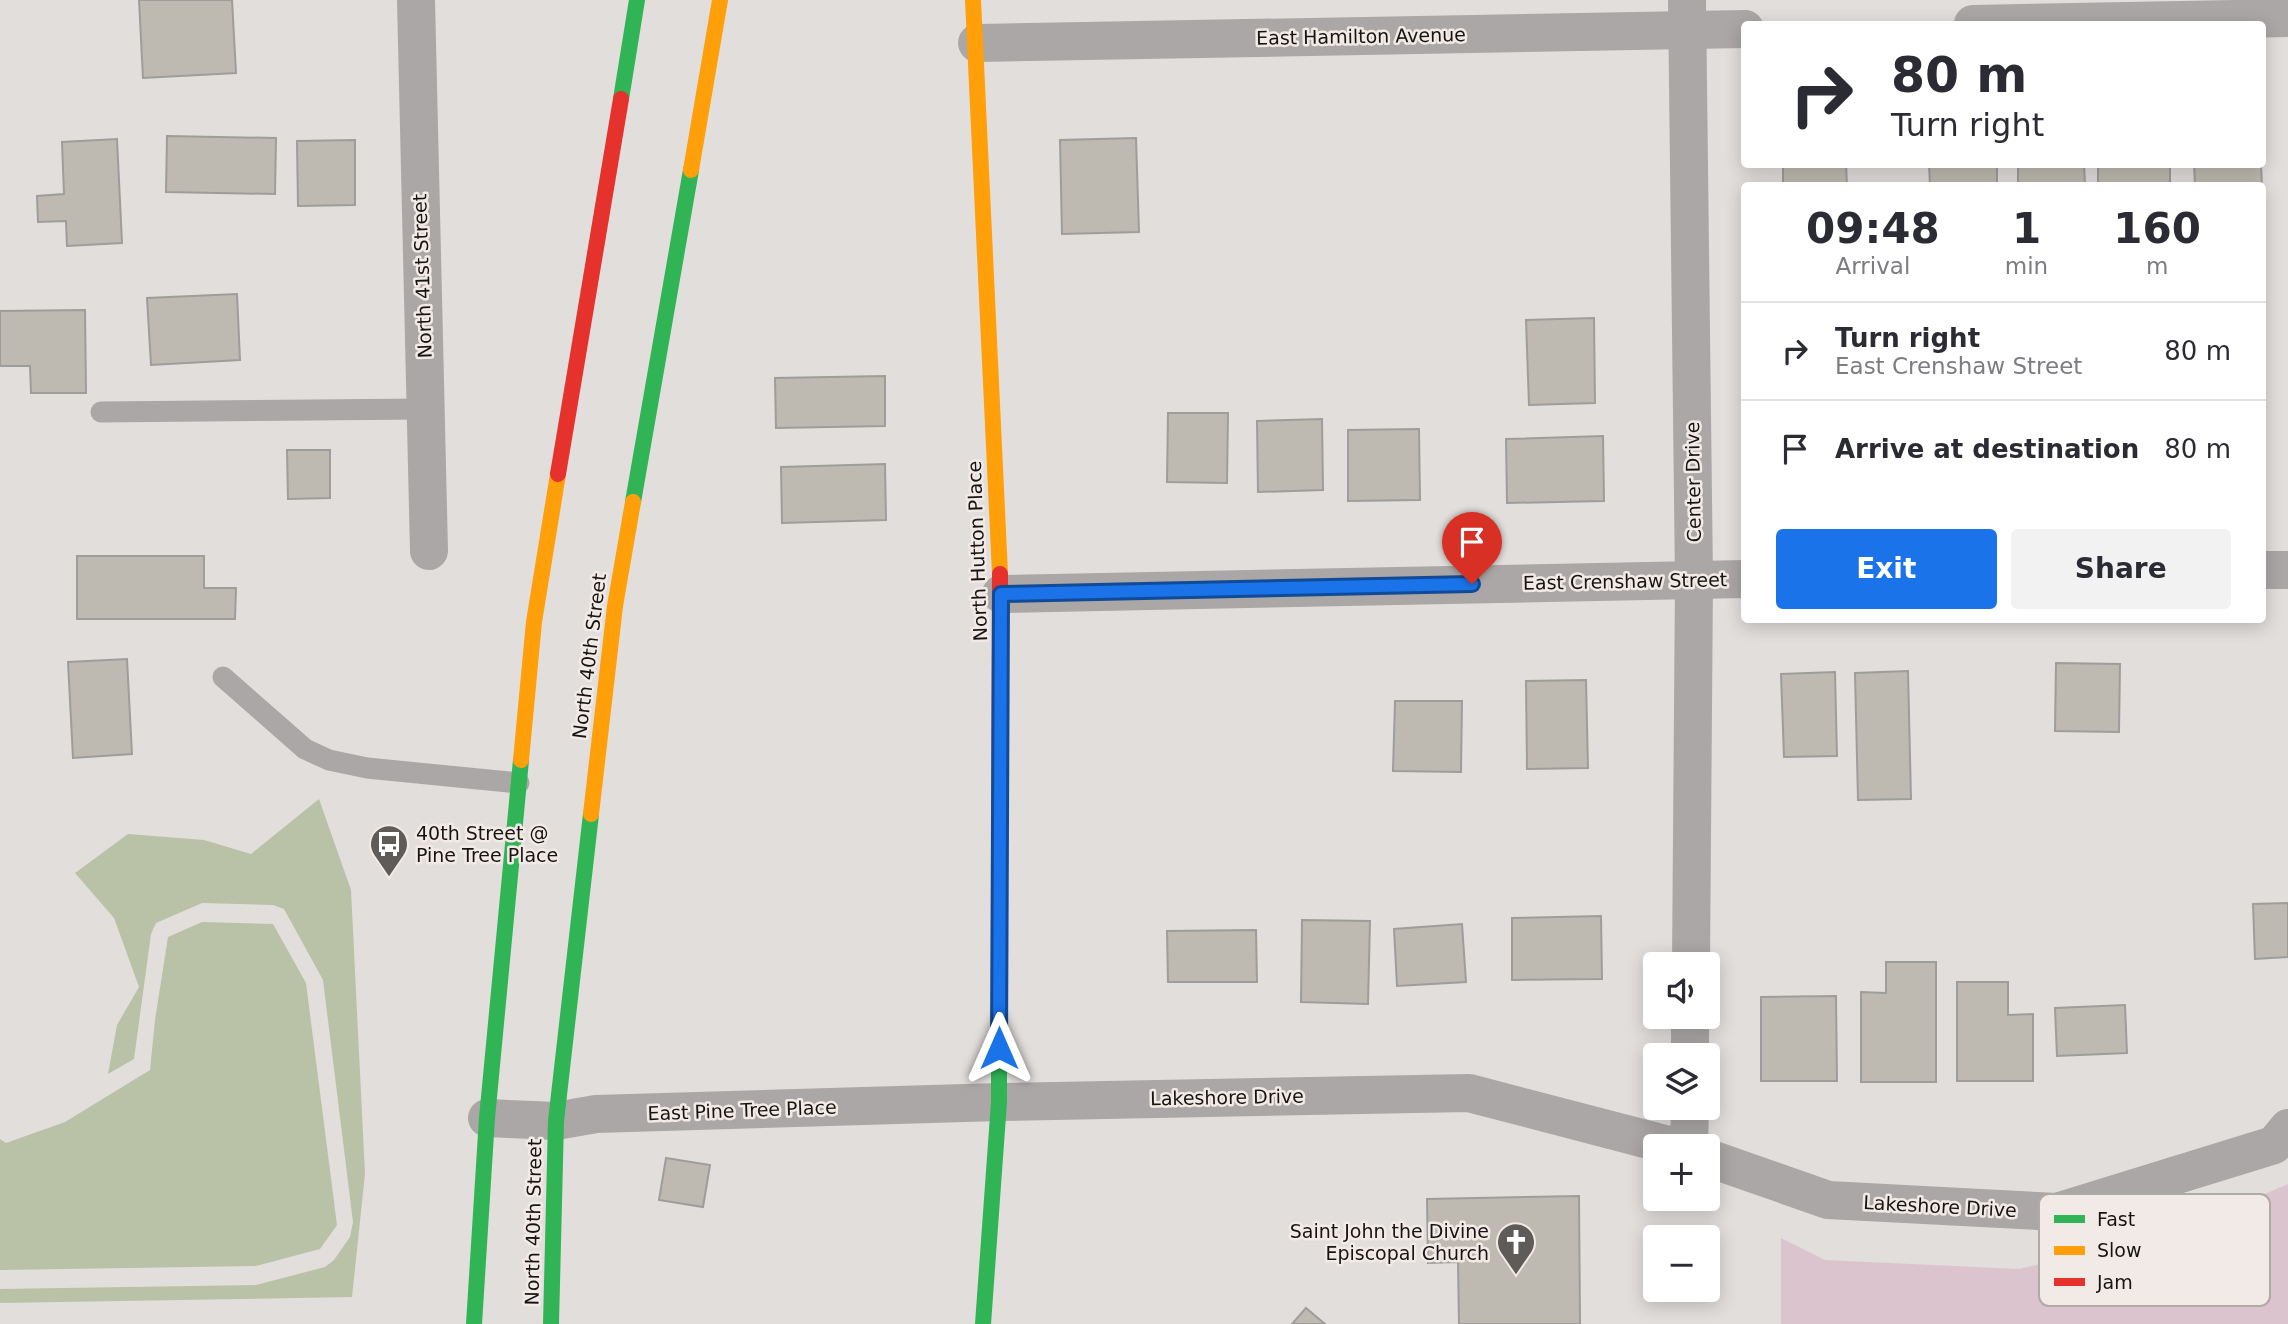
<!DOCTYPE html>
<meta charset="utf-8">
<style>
:root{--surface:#fff;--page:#f2f2f3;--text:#2b2b33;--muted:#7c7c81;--line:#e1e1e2;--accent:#1a73e8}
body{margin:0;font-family:"DejaVu Sans",sans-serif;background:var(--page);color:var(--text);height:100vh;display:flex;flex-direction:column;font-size:26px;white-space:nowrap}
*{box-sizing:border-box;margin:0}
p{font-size:23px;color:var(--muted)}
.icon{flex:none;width:38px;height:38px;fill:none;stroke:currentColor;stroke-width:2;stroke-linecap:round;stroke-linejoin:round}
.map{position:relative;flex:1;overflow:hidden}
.details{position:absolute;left:1741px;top:182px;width:525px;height:441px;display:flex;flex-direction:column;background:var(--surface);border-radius:7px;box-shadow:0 4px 18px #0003}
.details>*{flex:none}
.top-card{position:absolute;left:1741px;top:21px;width:525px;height:147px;border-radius:7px;box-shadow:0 4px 18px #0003;background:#fff;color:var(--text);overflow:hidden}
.fabs{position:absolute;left:1643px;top:952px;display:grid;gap:14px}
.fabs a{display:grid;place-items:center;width:77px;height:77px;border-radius:7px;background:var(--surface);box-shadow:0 4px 18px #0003;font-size:35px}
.pin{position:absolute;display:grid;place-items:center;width:60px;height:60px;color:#fff;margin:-72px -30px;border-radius:50% 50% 50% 0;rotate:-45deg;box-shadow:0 0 7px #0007}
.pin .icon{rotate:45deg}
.me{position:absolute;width:77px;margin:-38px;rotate:0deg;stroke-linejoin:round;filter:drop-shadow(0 0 5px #0008)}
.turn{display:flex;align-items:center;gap:24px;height:147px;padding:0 35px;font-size:32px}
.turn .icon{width:91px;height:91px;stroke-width:2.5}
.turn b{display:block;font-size:49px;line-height:60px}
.eta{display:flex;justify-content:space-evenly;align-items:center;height:119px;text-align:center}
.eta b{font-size:42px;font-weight:700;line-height:49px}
.action{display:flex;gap:14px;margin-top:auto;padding:14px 35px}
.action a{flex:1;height:80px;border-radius:7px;background:var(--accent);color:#fff;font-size:28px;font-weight:700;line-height:80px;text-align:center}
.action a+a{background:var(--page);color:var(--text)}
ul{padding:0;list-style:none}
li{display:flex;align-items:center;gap:21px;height:98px;padding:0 35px;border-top:2px solid var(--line)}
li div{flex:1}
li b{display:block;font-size:26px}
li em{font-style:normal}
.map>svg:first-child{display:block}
.green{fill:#dcc4cf}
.water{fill:#b9c2a7}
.building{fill:#bebab1;stroke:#9e9d9b;stroke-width:2}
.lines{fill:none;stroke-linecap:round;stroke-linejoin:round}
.lane{stroke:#aaa7a6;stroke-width:21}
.street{stroke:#aaa7a6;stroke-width:38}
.fast{stroke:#30b455;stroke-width:16}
.slow{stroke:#ff9f0a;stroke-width:16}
.jam{stroke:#e5322d;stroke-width:16}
.route-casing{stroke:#114b97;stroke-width:18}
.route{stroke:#1a73e8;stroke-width:12}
.labels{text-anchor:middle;stroke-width:5;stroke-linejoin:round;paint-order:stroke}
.street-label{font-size:19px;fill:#171513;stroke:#f2eae6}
.poi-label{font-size:19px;fill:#171513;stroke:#f2eae6;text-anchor:start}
.key{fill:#f2eae6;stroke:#b0aaa7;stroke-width:2}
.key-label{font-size:19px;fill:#171513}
</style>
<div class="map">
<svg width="2288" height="1324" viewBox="0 0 2288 1324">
<rect width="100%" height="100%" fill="#e2dedc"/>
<path class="green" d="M2288,1184V1324H1781V1238L1825,1260L2019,1269L2169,1235Z"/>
<g class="water">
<path d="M319,799L351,890L365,1174L352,1297L0,1303V1289L256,1285L325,1267L334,1260L350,1237L353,1222L323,980L284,909L273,905L202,903L156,923L151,934L134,1059L108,1074L117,1025L139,987L114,918L75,873L128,834L204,840L251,854Z"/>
<path d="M202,922L273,924L306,983L337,1225L320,1249L256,1266L0,1270V1139L6,1143L65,1122L150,1070L155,1020L168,937Z"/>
</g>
<g class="building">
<path d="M139,0H232L236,73L143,78Z"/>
<path d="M167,136L276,138L275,194L166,192Z"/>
<path d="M1136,138L1139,232L1062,234L1060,140Z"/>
<path d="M117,139L122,243L67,246L66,221L38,222L37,196L64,194L62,142Z"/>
<path d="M355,140V205L298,206L297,141Z"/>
<path d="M1783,164H1846L1847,186H1783Z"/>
<path d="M1929,164H1997V186H1930Z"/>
<path d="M2018,164H2084L2085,186H2018Z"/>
<rect x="2098" y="164" width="72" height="22"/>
<path d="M2194,164H2261L2262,186H2195Z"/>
<path d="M237,294L240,360L151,365L147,298Z"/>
<path d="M85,310L86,393H31L30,366H0V311Z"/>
<path d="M1594,318L1595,403L1529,405L1526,320Z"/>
<rect x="2263" y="373" width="1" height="75"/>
<path d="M885,376V426L776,428L775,378Z"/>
<path d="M1168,413H1228L1227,483L1167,482Z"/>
<path d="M1322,419L1323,490L1258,492L1257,421Z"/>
<path d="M1419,429L1420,500L1348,501V430Z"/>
<path d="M1603,436L1604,501L1507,503L1506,439Z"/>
<path d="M287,450H330V498L288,499Z"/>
<path d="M885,464L886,520L782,523L781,467Z"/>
<path d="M77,556H204V588H236L235,619H77Z"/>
<path d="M127,659L132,754L73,758L68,662Z"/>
<path d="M2056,663L2120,664L2119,732L2055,731Z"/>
<path d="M1908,671L1911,799L1858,800L1855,673Z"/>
<path d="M1835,672L1837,756L1784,757L1781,674Z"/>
<path d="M1586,680L1588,768L1527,769L1526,681Z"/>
<path d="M1395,701H1462L1461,772L1393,771Z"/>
<path d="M2288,903V957L2255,959L2253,904Z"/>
<path d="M1601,916L1602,979L1512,980V918Z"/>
<path d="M1302,920L1370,921L1368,1004L1301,1002Z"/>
<path d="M1462,924L1466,982L1397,986L1394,929Z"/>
<path d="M1256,930L1257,982H1168L1167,931Z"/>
<path d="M1886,962H1936V1082H1861V992L1886,993Z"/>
<path d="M1957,982H2008V1015L2033,1014V1081H1957Z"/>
<path d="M1836,996L1837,1081H1761V997Z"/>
<path d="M2125,1005L2127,1053L2057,1056L2055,1008Z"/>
<path d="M666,1158L710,1165L703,1207L659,1200Z"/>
<path d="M1579,1196L1580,1324H1459L1458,1262L1428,1263L1427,1199Z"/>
<path d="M1306,1308L1325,1324H1292Z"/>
</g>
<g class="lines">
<g class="lane">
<path d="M101,412L425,409"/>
<path d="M223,677L305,749L329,760L367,768L519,783"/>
</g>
<g class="street">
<path d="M416,0L429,551"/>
<path d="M1687,0L1694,580L1691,964"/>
<path d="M1973,24L2288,18"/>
<path d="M977,43L1745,29"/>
<path d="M2263,570H2288"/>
<path d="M1001,594L1745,579"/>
<path d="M1690,1055V1017"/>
<path d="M487,1118L556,1121L596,1114L999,1102L1469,1093L1672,1146"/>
<path d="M1689,1146L1690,1108"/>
<path d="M1708,1158L1828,1200L2057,1212L2274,1145L2288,1128"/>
</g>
<g class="fast">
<path d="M621,99L637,0"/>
<path d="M633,502L691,170"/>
<path d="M474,1324L487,1118L521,760"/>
<path d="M551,1324L556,1121L591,814"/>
<path d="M983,1324L999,1102V1005"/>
</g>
<g class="slow">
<path d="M973,0L1000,574"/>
<path d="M691,170L720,0"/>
<path d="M521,760L534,622L558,474"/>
<path d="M591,814L615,606L633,502"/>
</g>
<g class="jam">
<path d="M558,474L621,99"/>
<path d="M999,1005L1000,574"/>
</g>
</g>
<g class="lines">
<defs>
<path id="route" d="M999,1048L1001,594L1472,584"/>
</defs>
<use href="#route" class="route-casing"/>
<use href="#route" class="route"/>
</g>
<defs>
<symbol id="bus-pin" viewBox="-11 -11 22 30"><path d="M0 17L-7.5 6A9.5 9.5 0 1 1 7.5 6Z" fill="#5e5b59" stroke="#f2eae6"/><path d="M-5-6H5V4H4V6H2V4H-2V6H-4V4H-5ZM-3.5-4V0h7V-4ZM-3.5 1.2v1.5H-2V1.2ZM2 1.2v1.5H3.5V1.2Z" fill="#fff"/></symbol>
<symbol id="church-pin" viewBox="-11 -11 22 30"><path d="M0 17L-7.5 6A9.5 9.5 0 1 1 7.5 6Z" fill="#5e5b59" stroke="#f2eae6"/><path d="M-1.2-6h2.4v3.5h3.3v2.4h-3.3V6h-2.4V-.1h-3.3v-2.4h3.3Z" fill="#fff"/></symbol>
</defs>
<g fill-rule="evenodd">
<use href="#bus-pin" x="367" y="822" width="44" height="60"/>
<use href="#church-pin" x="1494" y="1220" width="44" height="60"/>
</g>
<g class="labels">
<g class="street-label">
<text transform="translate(1361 36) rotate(-1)" y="7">East Hamilton Avenue</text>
<text transform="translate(422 276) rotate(-92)" y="7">North 41st Street</text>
<text transform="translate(1693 482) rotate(-91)" y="7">Center Drive</text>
<text transform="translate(977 551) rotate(-92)" y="7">North Hutton Place</text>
<text transform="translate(1625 581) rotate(-1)" y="7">East Crenshaw Street</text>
<text transform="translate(589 656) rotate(-83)" y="7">North 40th Street</text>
<text transform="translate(1227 1097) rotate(-1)" y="7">Lakeshore Drive</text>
<text transform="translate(742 1110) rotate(-2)" y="7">East Pine Tree Place</text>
<text transform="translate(1940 1206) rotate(3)" y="7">Lakeshore Drive</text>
<text transform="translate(533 1222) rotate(-89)" y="7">North 40th Street</text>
</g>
<g class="poi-label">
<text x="416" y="840">40th Street @<tspan x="416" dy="22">Pine Tree Place</tspan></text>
<text x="1489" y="1238" text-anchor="end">Saint John the Divine<tspan x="1489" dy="22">Episcopal Church</tspan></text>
</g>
</g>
<rect x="2039" y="1194" width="231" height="112" rx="10" class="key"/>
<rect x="2054" y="1215" width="31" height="8" fill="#30b455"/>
<rect x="2054" y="1246" width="31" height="9" fill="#ff9f0a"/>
<rect x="2054" y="1278" width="31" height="8" fill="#e5322d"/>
<g class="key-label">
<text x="2097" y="1226">Fast</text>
<text x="2097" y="1257">Slow</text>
<text x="2097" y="1289">Jam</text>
</g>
</svg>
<div class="fabs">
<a><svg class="icon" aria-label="sound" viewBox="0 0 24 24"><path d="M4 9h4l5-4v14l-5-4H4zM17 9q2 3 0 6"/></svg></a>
<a><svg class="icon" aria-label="layers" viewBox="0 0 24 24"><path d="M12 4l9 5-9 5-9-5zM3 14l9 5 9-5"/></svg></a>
<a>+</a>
<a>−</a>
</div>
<div class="pin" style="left:1472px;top:584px;background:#d93025"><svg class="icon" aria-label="arrive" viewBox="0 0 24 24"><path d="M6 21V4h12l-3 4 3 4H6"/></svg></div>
<svg class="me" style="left:999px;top:1048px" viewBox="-20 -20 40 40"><path d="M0-17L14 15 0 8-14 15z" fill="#1a73e8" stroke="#fff" stroke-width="4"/></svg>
<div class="top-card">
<div class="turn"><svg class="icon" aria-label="right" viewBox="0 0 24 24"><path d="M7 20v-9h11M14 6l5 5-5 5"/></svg><div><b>80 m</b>Turn right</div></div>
</div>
<section class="details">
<div class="eta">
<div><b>09:48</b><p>Arrival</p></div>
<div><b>1</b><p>min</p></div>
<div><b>160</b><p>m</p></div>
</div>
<ul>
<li><svg class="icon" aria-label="right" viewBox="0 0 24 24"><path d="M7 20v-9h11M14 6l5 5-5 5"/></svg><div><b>Turn right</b><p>East Crenshaw Street</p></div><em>80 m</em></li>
<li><svg class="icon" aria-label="arrive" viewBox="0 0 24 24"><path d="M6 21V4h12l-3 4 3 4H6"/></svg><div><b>Arrive at destination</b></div><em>80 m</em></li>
</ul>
<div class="action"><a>Exit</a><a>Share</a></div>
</section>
</div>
